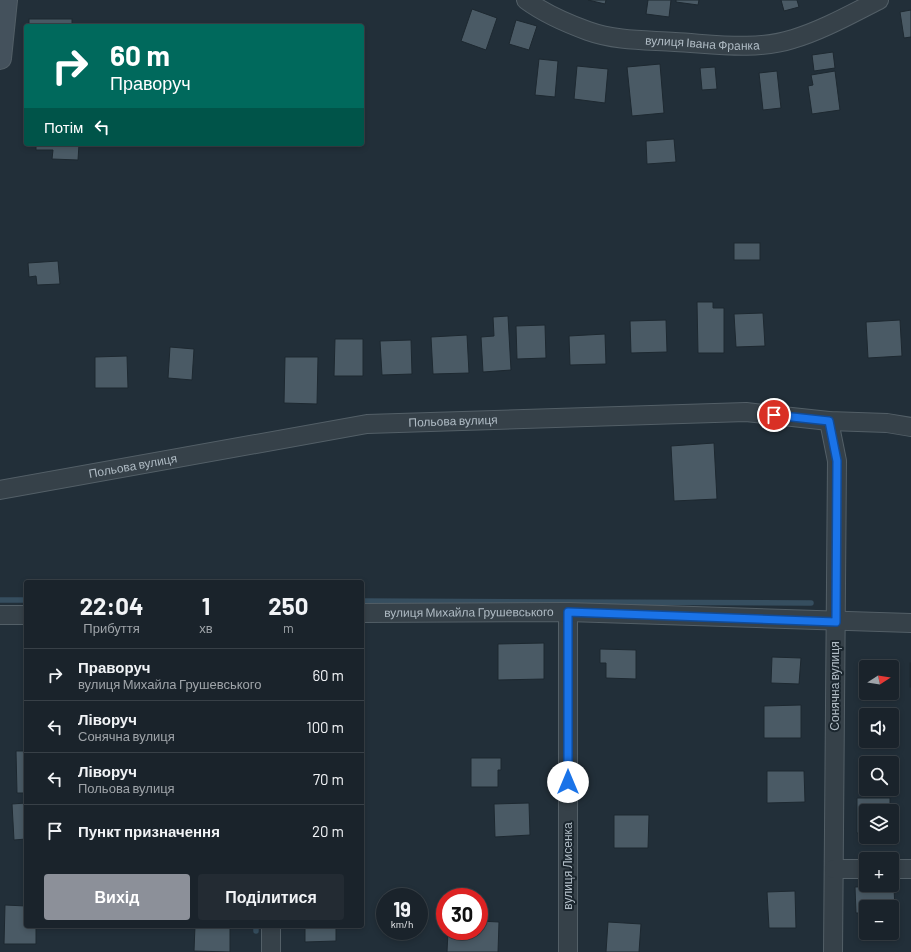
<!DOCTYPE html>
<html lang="uk">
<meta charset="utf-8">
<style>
:root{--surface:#1a232b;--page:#232b33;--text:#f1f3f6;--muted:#9fa4a9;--line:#384047;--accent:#8c9099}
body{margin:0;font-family:Barlow,sans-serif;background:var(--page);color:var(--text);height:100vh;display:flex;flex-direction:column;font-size:15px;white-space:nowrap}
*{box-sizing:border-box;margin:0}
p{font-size:13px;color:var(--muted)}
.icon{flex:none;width:22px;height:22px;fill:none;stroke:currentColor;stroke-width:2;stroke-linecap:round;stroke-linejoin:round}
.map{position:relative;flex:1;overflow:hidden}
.drawer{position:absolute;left:24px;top:580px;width:340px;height:348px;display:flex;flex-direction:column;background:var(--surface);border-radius:4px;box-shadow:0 2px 6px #0003,0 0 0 1px var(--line)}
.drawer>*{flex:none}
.top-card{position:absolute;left:24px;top:24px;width:340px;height:122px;border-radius:4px;box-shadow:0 2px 6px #0003,0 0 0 1px var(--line);background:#00695c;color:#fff;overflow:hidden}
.needle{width:26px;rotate:78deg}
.tools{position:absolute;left:859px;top:660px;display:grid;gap:8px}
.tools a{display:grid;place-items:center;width:40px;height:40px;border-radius:4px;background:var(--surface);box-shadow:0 2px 6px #0003,0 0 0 1px var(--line);font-size:20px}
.speed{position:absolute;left:376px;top:888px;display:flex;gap:8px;font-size:20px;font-weight:700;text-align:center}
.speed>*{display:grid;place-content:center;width:52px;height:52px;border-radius:50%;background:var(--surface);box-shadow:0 2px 6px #0003,0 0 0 1px var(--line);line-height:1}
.speed small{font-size:10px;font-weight:400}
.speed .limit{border:6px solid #d22;background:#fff;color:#111}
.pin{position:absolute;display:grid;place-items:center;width:34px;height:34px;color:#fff;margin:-17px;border:2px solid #fff;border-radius:50%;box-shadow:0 1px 4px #0007}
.me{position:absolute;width:44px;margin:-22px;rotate:0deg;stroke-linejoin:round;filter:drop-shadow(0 0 3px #0008)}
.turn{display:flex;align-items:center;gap:14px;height:84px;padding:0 20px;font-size:18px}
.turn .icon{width:52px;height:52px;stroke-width:2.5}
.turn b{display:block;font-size:28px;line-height:34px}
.then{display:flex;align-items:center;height:38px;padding:0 20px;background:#0003;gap:8px;font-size:15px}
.eta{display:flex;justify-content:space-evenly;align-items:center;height:68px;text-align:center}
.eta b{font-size:24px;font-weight:700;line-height:28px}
.button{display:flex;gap:8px;margin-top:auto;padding:8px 20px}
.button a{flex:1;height:46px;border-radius:4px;background:var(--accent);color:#fff;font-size:16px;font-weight:700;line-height:46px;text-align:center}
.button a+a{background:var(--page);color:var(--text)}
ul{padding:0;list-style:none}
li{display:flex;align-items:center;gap:12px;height:52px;padding:0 20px;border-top:1px solid var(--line)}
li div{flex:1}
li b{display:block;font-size:15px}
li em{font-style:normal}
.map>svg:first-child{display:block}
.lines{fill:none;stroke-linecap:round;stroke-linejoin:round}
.stream{stroke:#364e5f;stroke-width:5.5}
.building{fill:#4a5a65;stroke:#1d2830}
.street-casing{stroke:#535f67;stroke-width:20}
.secondary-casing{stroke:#535f67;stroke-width:24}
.street{stroke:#364149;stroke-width:18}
.secondary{stroke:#44515c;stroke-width:22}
.route-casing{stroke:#114b97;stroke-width:10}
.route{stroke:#1a73e8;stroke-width:7}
.labels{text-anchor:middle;stroke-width:4;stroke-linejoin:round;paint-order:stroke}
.street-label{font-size:12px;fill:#b0bcc5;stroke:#1b262e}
</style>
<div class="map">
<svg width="911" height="952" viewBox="0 0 911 952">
<rect width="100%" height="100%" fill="#222f39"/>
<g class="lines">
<g class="stream">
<path d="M0,600H26"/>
<path d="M362,601L811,603"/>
<path d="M256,926V931"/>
</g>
</g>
<g class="building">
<path d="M588,0H606L605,4Z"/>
<path d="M648,0H671L669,17L646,14Z"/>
<path d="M676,0H699L698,5L676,2Z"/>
<path d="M781,0H797L799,7L784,11Z"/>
<path d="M472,9L497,18L486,50L461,41Z"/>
<path d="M911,10V37L904,38L900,12Z"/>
<rect x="29" y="19" width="43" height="7"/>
<path d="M516,20L537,26L529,50L509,44Z"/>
<path d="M833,52L835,68L814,71L812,55Z"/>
<path d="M539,59L558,61L555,97L535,95Z"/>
<path d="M660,64L664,113L632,116L627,67Z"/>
<path d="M577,66L608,69L605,103L574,99Z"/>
<path d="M715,67L717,89L702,90L700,68Z"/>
<path d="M777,71L781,108L763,110L759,73Z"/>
<path d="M835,71L840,110L812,114L808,86L813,85L811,75Z"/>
<path d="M674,139L676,162L647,164L646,141Z"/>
<path d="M36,144H79L78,160L52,159L53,150H36Z"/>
<rect x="734" y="243" width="26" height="17"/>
<path d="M58,261L60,284L37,285L36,276L29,277L28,263Z"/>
<path d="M697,302H713V308H724V353H698Z"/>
<path d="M763,313L765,346L736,347L734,314Z"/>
<path d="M508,316L511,370L483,372L481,337L494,336L493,317Z"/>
<path d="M666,320L667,352L631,353L630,321Z"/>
<path d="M900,320L902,356L868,358L866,322Z"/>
<path d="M545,325L546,358L517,359L516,326Z"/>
<path d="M605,334L606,364L570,365L569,336Z"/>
<path d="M467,335L469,373L433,374L431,337Z"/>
<path d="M335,339H363V376H334Z"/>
<path d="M411,340L412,374L382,375L380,341Z"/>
<path d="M170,347L194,349L192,380L168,378Z"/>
<path d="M127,356L128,388H95V357Z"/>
<path d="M285,357H318L317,404L284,403Z"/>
<path d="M714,443L717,499L674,501L671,446Z"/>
<path d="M544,643V679L498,680V644Z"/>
<path d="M600,649L636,650V679L606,678V663H600Z"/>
<path d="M772,657L801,658L799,684L771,683Z"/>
<rect x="910" y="663" width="1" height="24"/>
<path d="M801,705V738H764V706Z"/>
<path d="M16,751H26V793H17Z"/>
<path d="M471,758H501V770H498V787H471Z"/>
<path d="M767,771H804L805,802L767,803Z"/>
<path d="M857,798H890V811H866V833H857Z"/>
<path d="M26,803V839L14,840L12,804Z"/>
<path d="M529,803L530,835L495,837L494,804Z"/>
<path d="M614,815H649L648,848H614Z"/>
<path d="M894,886L895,912H892V907H866V913H856L855,887Z"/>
<path d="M795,891L796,928H769L767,892Z"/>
<path d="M5,905L26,906V926H36V944H4Z"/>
<path d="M479,921L499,922L498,952H447L448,931H479Z"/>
<path d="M608,922L641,924L639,952H606Z"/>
<path d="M195,926H230V952L194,951Z"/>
<path d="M305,926H336V941L305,942Z"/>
</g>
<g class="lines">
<defs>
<g id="street">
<path id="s1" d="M526,0C545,14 566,23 588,31C616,41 646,40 675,42C713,44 756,51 793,39C823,30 851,14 879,0"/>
<path d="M829,421L837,461L833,952"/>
<path id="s2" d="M0,490L367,424L746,412L829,421L887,423L911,427"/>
<path d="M568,612V952"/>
<path id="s3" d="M362,613L568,612L911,623"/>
<path d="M0,615H26"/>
<path d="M834,869H866"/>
<path d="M892,869H911"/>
<path d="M271,926V952"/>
</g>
<path id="secondary" d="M0,58L6,0"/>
</defs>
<use href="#street" class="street-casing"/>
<use href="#secondary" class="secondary-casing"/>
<use href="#street" class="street"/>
<use href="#secondary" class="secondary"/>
</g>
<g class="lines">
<defs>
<path id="route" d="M568,782V612L836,622L837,461L829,421L774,415"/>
</defs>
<use href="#route" class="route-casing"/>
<use href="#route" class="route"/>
</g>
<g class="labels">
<g class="street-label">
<text dy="4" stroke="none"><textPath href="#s1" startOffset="185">вулиця Івана Франка</textPath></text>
<text dy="4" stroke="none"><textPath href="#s2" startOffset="459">Польова вулиця</textPath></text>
<text dy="4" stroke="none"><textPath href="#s2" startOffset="135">Польова вулиця</textPath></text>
<text dy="4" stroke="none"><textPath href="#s3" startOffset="107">вулиця Михайла Грушевського</textPath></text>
<text transform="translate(835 686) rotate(-90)" y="4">Сонячна вулиця</text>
<text transform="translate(568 866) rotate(-90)" y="4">вулиця Лисенка</text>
</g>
</g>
</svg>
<div class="tools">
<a><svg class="needle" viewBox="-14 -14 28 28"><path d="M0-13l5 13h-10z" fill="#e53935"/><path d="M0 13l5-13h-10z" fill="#9fa4a9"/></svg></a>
<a><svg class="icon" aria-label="sound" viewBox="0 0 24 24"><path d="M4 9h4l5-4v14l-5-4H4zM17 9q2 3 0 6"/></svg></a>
<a><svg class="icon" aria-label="search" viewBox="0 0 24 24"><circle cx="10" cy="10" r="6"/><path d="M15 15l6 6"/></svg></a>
<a><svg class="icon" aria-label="layers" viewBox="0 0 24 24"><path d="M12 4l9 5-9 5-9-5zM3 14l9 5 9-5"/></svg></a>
<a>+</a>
<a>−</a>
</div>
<div class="speed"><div>19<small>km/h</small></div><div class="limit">30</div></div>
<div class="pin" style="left:774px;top:415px;background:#d93025"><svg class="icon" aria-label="arrive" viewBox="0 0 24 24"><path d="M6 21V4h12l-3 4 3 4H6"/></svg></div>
<svg class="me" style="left:568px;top:782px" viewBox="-20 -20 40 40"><circle r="19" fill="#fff"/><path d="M0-13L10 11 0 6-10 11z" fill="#1a73e8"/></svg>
<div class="top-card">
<div class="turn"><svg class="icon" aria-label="right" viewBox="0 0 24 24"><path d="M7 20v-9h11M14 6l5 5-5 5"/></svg><div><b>60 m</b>Праворуч</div></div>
<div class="then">Потім<svg class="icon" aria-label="left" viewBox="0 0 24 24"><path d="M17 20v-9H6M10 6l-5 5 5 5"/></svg></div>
</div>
<section class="drawer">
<div class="eta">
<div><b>22:04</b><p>Прибуття</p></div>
<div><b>1</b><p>хв</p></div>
<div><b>250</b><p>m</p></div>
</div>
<ul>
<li><svg class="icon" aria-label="right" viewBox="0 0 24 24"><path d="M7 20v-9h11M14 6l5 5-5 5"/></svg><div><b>Праворуч</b><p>вулиця Михайла Грушевського</p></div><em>60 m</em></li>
<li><svg class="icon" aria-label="left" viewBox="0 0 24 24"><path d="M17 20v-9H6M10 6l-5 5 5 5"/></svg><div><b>Ліворуч</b><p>Сонячна вулиця</p></div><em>100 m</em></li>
<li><svg class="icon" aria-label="left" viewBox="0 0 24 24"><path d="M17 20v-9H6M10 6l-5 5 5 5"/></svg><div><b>Ліворуч</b><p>Польова вулиця</p></div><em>70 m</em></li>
<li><svg class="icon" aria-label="arrive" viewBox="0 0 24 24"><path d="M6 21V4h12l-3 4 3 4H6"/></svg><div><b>Пункт призначення</b></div><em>20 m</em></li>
</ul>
<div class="button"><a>Вихід</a><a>Поділитися</a></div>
</section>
</div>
